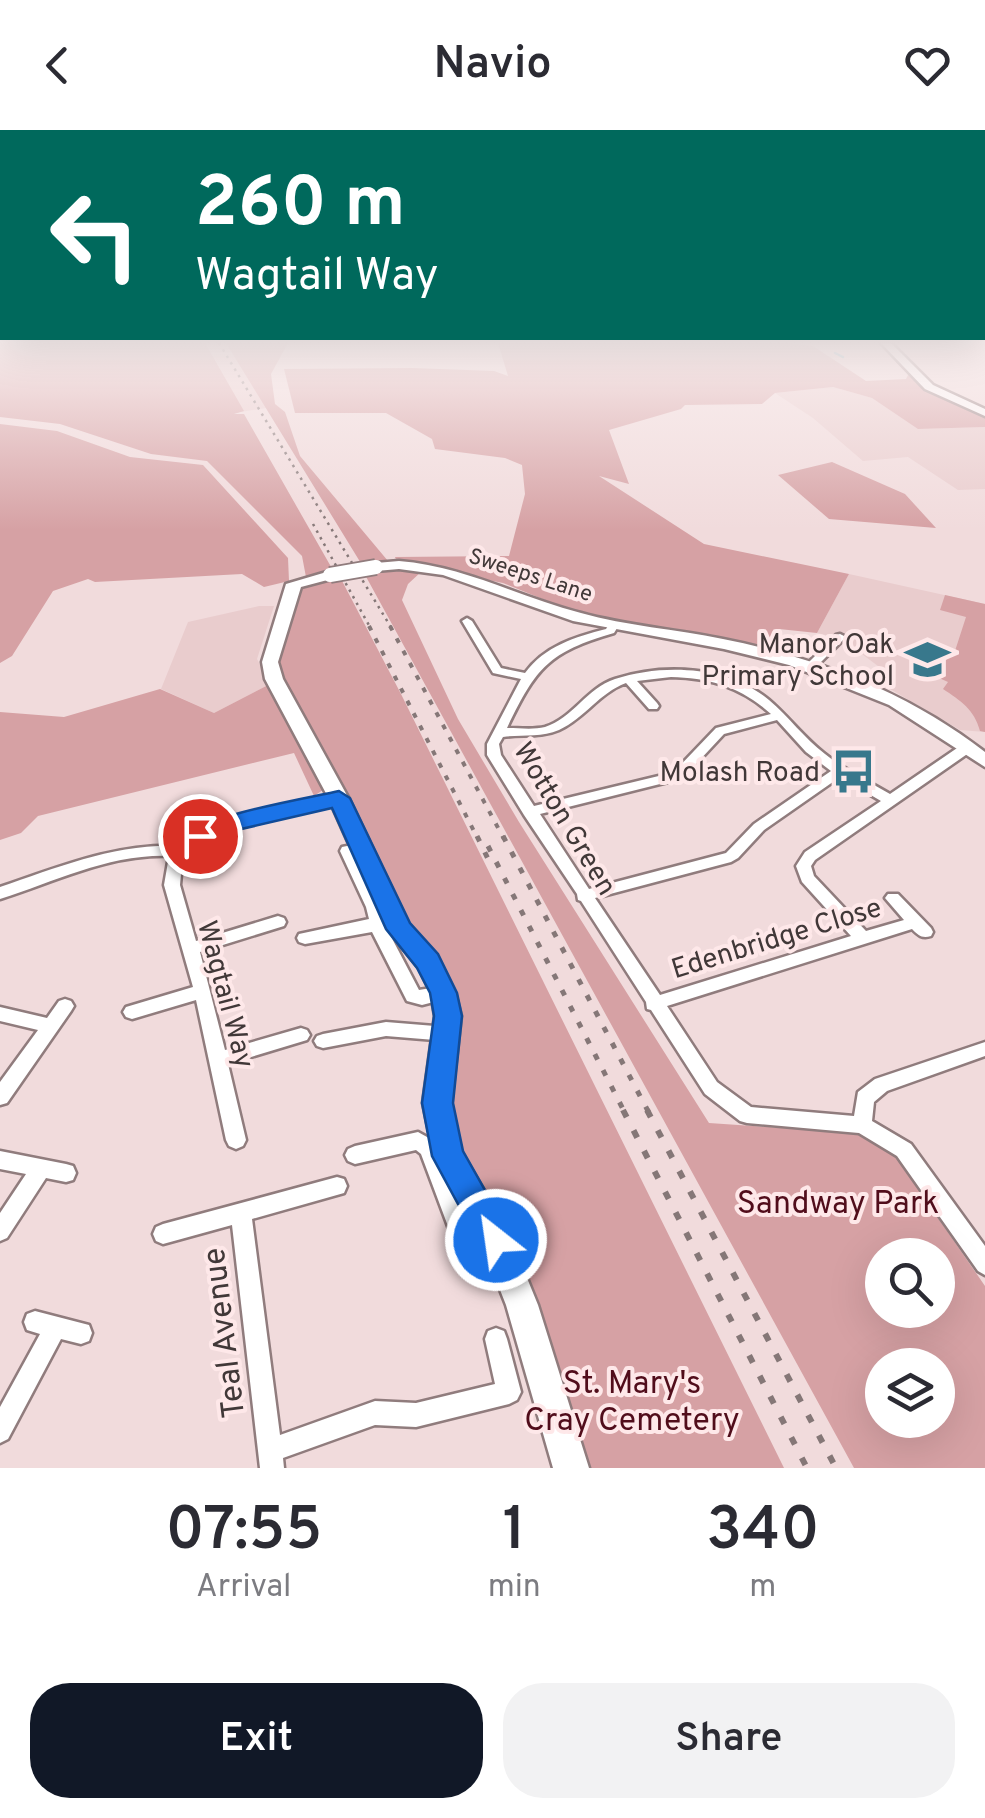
<!DOCTYPE html>
<style>
:root{--surface:#fff;--page:#f2f2f3;--text:#2b2b33;--muted:#7c7c81;--accent:#111827}
body{margin:0;font-family:Overpass,sans-serif;background:var(--page);color:var(--text);height:100vh;display:flex;flex-direction:column;font-size:38px;white-space:nowrap}
*{box-sizing:border-box;margin:0}
p{font-size:32px;color:var(--muted)}
.icon{flex:none;width:55px;height:55px;fill:none;stroke:currentColor;stroke-width:2;stroke-linecap:round;stroke-linejoin:round}
.map{position:relative;height:1338px;overflow:hidden}
.details{display:flex;flex-direction:column;background:var(--surface);flex:1}
.details>*{flex:none}
.banner{position:absolute;left:0px;top:0px;width:985px;height:210px;box-shadow:0 10px 40px #0002;background:#00695c;color:#fff;overflow:hidden}
.fabs{position:absolute;left:865px;top:1108px;display:grid;gap:20px}
.fabs a{display:grid;place-items:center;width:90px;height:90px;border-radius:50%;background:var(--surface);box-shadow:0 10px 40px #0002;font-size:50px}
.pin{position:absolute;display:grid;place-items:center;width:85px;height:85px;color:#fff;margin:-42px;border:5px solid #fff;border-radius:50%;box-shadow:0 2px 10px #0007}
.me{position:absolute;width:110px;margin:-55px;rotate:330deg;stroke-linejoin:round;filter:drop-shadow(0 0 8px #0008)}
.turn{display:flex;align-items:center;gap:35px;height:210px;padding:0 30px;font-size:45px}
.turn .icon{width:130px;height:130px;stroke-width:2.5}
.turn b{display:block;font-size:70px;line-height:85px}
.eta{display:flex;justify-content:space-evenly;align-items:center;height:170px;text-align:center}
.eta b{font-size:60px;font-weight:600;line-height:70px}
.primary-button{display:flex;gap:20px;margin-top:auto;padding:20px 30px}
.primary-button a{flex:1;height:115px;border-radius:40px;background:var(--accent);color:#fff;font-size:40px;font-weight:600;line-height:115px;text-align:center}
.primary-button a+a{background:var(--page);color:var(--text)}
header{display:flex;justify-content:space-between;align-items:center;height:130px;padding:0 30px;background:var(--surface);font-size:45px;font-weight:600}
.map>svg:first-child{display:block}
.built{fill:#e9cccd}
.green{fill:#d6a1a4;fill-rule:evenodd}
.lines{fill:none;stroke-linecap:round;stroke-linejoin:round}
.stream{stroke:#57afc9;stroke-width:2.5}
.street-casing{stroke:#907c7d;stroke-width:5}
.secondary-casing{stroke:#907c7d;stroke-width:5}
.street{fill:#fff;fill-rule:evenodd}
.secondary{fill:#fff;fill-rule:evenodd}
.rail-far3{stroke:#857777;stroke-width:2.5;stroke-dasharray:2.5 5;stroke-linecap:butt}
.rail-far2{stroke:#857777;stroke-width:4;stroke-dasharray:5 9;stroke-linecap:butt}
.rail-far1{stroke:#857777;stroke-width:5;stroke-dasharray:6 12;stroke-linecap:butt}
.rail{stroke:#857777;stroke-width:6;stroke-dasharray:8 15;stroke-linecap:butt}
.secondary-bridge-casing{stroke:#907c7d;stroke-width:18;stroke-linecap:butt}
.secondary-bridge{stroke:#fff;stroke-width:14}
.route{fill:#1a73e8;stroke:#114b97;stroke-width:2.5}
.labels{text-anchor:middle;stroke-width:8;stroke-linejoin:round;paint-order:stroke}
.far-street-label{font-size:22px;fill:#413838;stroke:#fee8e9}
.poi-label{font-size:28px;fill:#413838;stroke:#fee8e9;text-anchor:end}
.street-label{font-size:28px;fill:#413838;stroke:#fee8e9}
.near-park-label{font-size:32px;fill:#510d1b;stroke:#fee8e9}
.near-street-label{font-size:32px;fill:#413838;stroke:#fee8e9}
</style>
<header><svg class="icon" aria-label="back" viewBox="0 0 24 24"><path d="M15 5l-7 7 7 7"/></svg>Navio<svg class="icon" aria-label="heart" viewBox="0 0 24 24"><path d="M12 20l-8-8c-3-5 5-10 8-4 3-6 11-1 8 4z"/></svg></header>
<div class="map">
<svg width="985" height="1338" viewBox="0 0 985 1338">
<rect width="100%" height="100%" fill="#f1dbdc"/>
<g class="built">
<path d="M199,213H236L266,278L234,283L211,263Z"/>
<path d="M833,257L872,268L919,299L985,297V359L958,360L908,327L863,331L813,288L775,263Z"/>
<path d="M849,444L985,474V602L960,600L885,556L894,548L842,509L817,503Z"/>
<path d="M259,476H274L257,529L270,554L214,583L161,559L188,492Z"/>
</g>
<g class="green">
<path d="M0,213H205L244,281L234,284H244L334,442L306,447L302,426L207,331L151,324L60,294L0,287Z"/>
<path d="M226,213H288L271,244L275,274L285,282L300,326L388,431L362,435Z"/>
<path d="M498,213H788L813,216L866,251L906,249L909,243L936,263L985,284V297L918,299L872,268L833,257L775,263L762,274L685,275L681,279L609,300L629,354L599,346L704,414L849,444L817,503L779,499L762,519L577,483L503,453L397,432L395,427L509,426L525,364L522,335L505,328L435,319L432,309L386,283H295L284,239L412,238L494,241L508,246Z"/>
<path d="M0,294L57,301L130,327L203,335L288,428L289,451L264,457L242,444L95,452L88,449L53,461L12,526L0,533Z"/>
<path d="M832,332L905,364L936,398L829,389L778,345Z"/>
<path d="M399,437L422,441L408,454L402,470L458,589L519,692L709,993L857,1003L896,1027L985,1156V1338H854L364,443ZM882,1125H938V1180H882ZM882,1235H938V1290H882Z"/>
<path d="M340,447L401,564L784,1338H585L551,1215L507,1104L460,1023L445,967L455,899L282,544L279,527L300,454Z"/>
<path d="M945,465L985,474V602L980,601C974,579 961,571 943,559L948,552L928,543L954,524L966,487L940,480Z"/>
<path d="M270,554L326,658L314,666L294,623L38,686L21,703L0,710V582L64,587L160,559L214,583Z"/>
</g>
<g class="lines">
<path class="stream" d="M835,223L843,227"/>
<defs>
<g id="street">
<path d="M467,488L472,491L501,538L525,543C545,516 575,507 606,499L610,493H618L619,495L614,503C548,522 536,538 507,598C519,598 533,600 545,597C573,588 587,558 615,549C664,533 729,536 769,570C789,587 804,608 825,624C845,640 868,651 890,664L963,614H973L974,617L973,620L815,730L811,736L814,746L866,801L904,790L885,768L888,764H898L931,798L933,802L931,806C922,809 918,805 912,799L667,876L717,952L751,977L854,986L858,962L875,949L985,912V926L887,961L874,972L872,991L911,1014L985,1116V1145L978,1141L897,1026L859,1003L747,993L740,991L705,964L651,880L647,879L646,872L581,771L578,770L577,764L524,685L487,625V614L521,549L493,543L462,491ZM671,547C710,548 741,557 771,584L716,598L671,645L667,644L534,676L501,625L499,614L503,607C522,604 541,608 559,600C585,588 599,563 626,553L649,579H657L659,576L657,573L637,551ZM777,590L806,622L831,641L754,694L726,723L589,759L540,684L672,651L674,648H683L724,604ZM840,647L881,671L805,722L796,736L802,752L851,806L660,865L595,768L731,732L738,728L764,700Z"/>
<path d="M840,504L846,507L814,539H806V535L836,505Z"/>
<path d="M339,664L346,669L344,672L218,703L194,718L182,733L180,755L196,811L278,786L284,788L286,792L284,796L200,822L225,920L301,898L307,900L310,905L307,910L228,934L246,1010L243,1016L236,1019L229,1016L226,1010L196,870L132,889L126,887L123,882L126,877L193,857L164,755L168,732L172,726C111,723 57,751 0,769V757C59,737 116,713 180,716L184,710L208,696Z"/>
<path d="M347,716L352,717L382,777L386,797L419,860L443,856L449,858L451,863L449,868L422,875L407,871L372,802L305,814L299,812L297,808L299,804L369,789L366,777L340,721L342,717Z"/>
<path d="M65,869L71,871L74,876L71,881L7,973L0,975V952L38,900L0,891V877L47,888L59,871Z"/>
<path d="M386,892L447,897L453,899L456,904L453,909L447,911L386,906L323,918L317,916L314,911L317,906L323,904Z"/>
<path d="M418,1002L436,1012L473,1109L496,1100L503,1103L506,1110L503,1117L475,1130L458,1123L421,1024L416,1020L355,1034L348,1031L345,1025L348,1019L355,1016Z"/>
<path d="M0,1021L66,1034L73,1036L76,1043L73,1050L66,1052L46,1048L7,1108L0,1111V1083L26,1044L0,1039Z"/>
<path d="M337,1047L344,1049L347,1056L344,1063L252,1089L280,1305L375,1271L416,1273L495,1254L485,1209L488,1201L496,1198L504,1201L507,1209L521,1262L517,1270L509,1274L416,1297L375,1295L283,1328L284,1338H260L232,1095L163,1114L156,1111L153,1104L156,1097L163,1094Z"/>
<path d="M35,1181L89,1195L92,1203L89,1211L81,1214L61,1209L8,1309L0,1313V1277L40,1204L27,1200L24,1192L27,1184Z"/>
</g>
<g id="secondary">
<path d="M881,213H891L933,255L985,279V286L925,259Z"/>
<path d="M399,431C464,436 519,467 581,483C627,496 675,499 723,509C818,528 908,562 985,622V637L889,575L789,535L724,519L573,491L443,445L399,439L376,441L369,437L376,433Z"/>
<path d="M330,441L337,445L335,448L301,457L278,532L283,549L349,669L408,794L436,825L455,863L461,886L451,973L461,1022L507,1099L538,1175L589,1338H553L506,1175L484,1119L434,1025L423,973L435,886L431,863L419,838L387,799L329,669L265,549L262,532L286,454Z"/>
</g>
</defs>
<use href="#street" class="street-casing"/>
<use href="#secondary" class="secondary-casing"/>
<use href="#street" class="street"/>
<use href="#secondary" class="secondary"/>
<g class="rail-far3">
<path d="M219,213L392,499"/>
<path d="M313,394L371,499"/>
</g>
<g class="rail-far2">
<path d="M369,496L478,709"/>
<path d="M390,496L504,709"/>
</g>
<g class="rail-far1">
<path d="M477,706L489,731"/>
<path d="M503,706L649,983"/>
<path d="M488,716L625,983"/>
</g>
<g class="rail">
<path d="M623,980L807,1338"/>
<path d="M647,980L836,1338"/>
</g>
<defs>
<path id="secondary-bridge" d="M330,445L376,437"/>
</defs>
<use href="#secondary-bridge" class="secondary-bridge-casing"/>
<use href="#secondary-bridge" class="secondary-bridge"/>
</g>
<linearGradient id="sky" x2="0" y2="1"><stop stop-color="#6eb2dc"/><stop offset="0.53" stop-color="#f9efef"/><stop offset="1" stop-color="#f9efef" stop-opacity="0"/></linearGradient>
<rect width="985" height="400" fill="url(#sky)"/>
<path class="route" d="M339,661L350,668L410,793L438,824L457,863L462,886L453,973L463,1021L513,1110L508,1122L496,1127L484,1122L432,1026L422,973L434,886L430,863L417,838L386,799L332,678L237,700L200,714L188,706C204,685 309,668 339,661Z"/>
<defs>
<symbol id="school-bare" viewBox="-9 -9 18 18"><path d="M0-5L7-2L0 1L-7-2ZM-4 1L0 2.5L4 1V4Q0 6-4 4Z" fill="#38788c" stroke="#fee8e9" stroke-width="2.5" paint-order="stroke"/></symbol>
<symbol id="bus-bare" viewBox="-9 -9 18 18"><path d="M-5-6H5V4H4V6H2V4H-2V6H-4V4H-5ZM-3.5-4V0h7V-4ZM-3.5 1.2v1.5H-2V1.2ZM2 1.2v1.5H3.5V1.2Z" fill="#38788c" stroke="#fee8e9" stroke-width="2.5" paint-order="stroke"/></symbol>
</defs>
<g fill-rule="evenodd">
<use href="#school-bare" x="896" y="498" width="63" height="63"/>
<use href="#bus-bare" x="822" y="610" width="63" height="63"/>
</g>
<g class="labels">
<g class="far-street-label">
<text transform="translate(531 444) rotate(18)" y="8">Sweeps Lane</text>
</g>
<g class="poi-label">
<text x="894" y="523">Manor Oak<tspan x="894" dy="32">Primary School</tspan></text>
<text x="820" y="651">Molash Road</text>
</g>
<g class="street-label">
<text transform="translate(566 688) rotate(59)" y="10">Wotton Green</text>
<text transform="translate(776 807) rotate(-17)" y="10">Edenbridge Close</text>
<text transform="translate(227 864) rotate(75)" y="10">Wagtail Way</text>
</g>
<g class="near-park-label">
<text x="838" y="1083">Sandway Park</text>
<text x="632" y="1263">St. Mary's<tspan x="632" dy="37">Cray Cemetery</tspan></text>
</g>
<g class="near-street-label">
<text transform="translate(223 1203) rotate(-97)" y="11">Teal Avenue</text>
</g>
</g>
</svg>
<div class="fabs">
<a><svg class="icon" aria-label="search" viewBox="0 0 24 24"><circle cx="10" cy="10" r="6"/><path d="M15 15l6 6"/></svg></a>
<a><svg class="icon" aria-label="layers" viewBox="0 0 24 24"><path d="M12 4l9 5-9 5-9-5zM3 14l9 5 9-5"/></svg></a>
</div>
<div class="pin" style="left:200px;top:706px;background:#d93025"><svg class="icon" aria-label="arrive" viewBox="0 0 24 24"><path d="M6 21V4h12l-3 4 3 4H6"/></svg></div>
<svg class="me" style="left:496px;top:1110px" viewBox="-20 -20 40 40"><circle r="17" fill="#1a73e8" stroke="#fff" stroke-width="3"/><path d="M0-11L8 9 0 5-8 9z" fill="#fff"/></svg>
<div class="banner">
<div class="turn"><svg class="icon" aria-label="left" viewBox="0 0 24 24"><path d="M17 20v-9H6M10 6l-5 5 5 5"/></svg><div><b>260 m</b>Wagtail Way</div></div>
</div>
</div>
<section class="details">
<div class="eta">
<div><b>07:55</b><p>Arrival</p></div>
<div><b>1</b><p>min</p></div>
<div><b>340</b><p>m</p></div>
</div>
<div class="primary-button"><a>Exit</a><a>Share</a></div>
</section>
